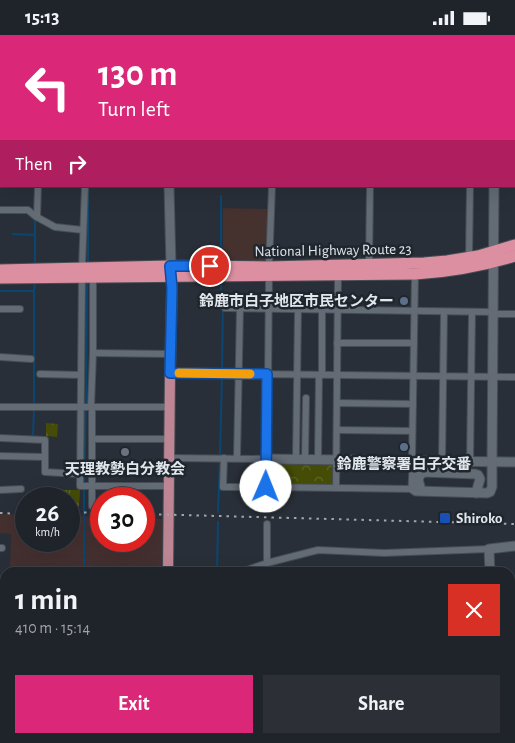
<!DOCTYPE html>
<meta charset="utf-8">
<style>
:root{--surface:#1f232a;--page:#2c2f36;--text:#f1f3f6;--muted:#a1a4a8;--line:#3c4047;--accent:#db2777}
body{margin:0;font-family:"Alegreya Sans","Noto Sans JP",sans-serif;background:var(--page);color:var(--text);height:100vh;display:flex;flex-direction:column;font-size:19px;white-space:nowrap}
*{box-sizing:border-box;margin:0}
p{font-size:16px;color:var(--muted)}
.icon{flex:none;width:28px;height:28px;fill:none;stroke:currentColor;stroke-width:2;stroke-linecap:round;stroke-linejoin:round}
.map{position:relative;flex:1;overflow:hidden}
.details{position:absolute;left:0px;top:532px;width:515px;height:176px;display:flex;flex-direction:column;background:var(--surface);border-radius:15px 15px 0 0;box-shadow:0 5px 20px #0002,0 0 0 1px var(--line)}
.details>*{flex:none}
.hud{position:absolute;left:0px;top:0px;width:515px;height:152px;box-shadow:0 5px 20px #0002,0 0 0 1px var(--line);background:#db2777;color:#fff;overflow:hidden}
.speed{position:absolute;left:15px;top:452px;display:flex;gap:10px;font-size:25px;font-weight:700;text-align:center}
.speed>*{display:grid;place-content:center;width:65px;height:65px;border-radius:50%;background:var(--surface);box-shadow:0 5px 20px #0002,0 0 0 1px var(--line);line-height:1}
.speed small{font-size:12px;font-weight:400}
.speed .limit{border:8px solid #d22;background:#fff;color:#111}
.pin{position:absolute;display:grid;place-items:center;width:42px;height:42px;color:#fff;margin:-21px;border:2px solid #fff;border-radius:50%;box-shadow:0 1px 5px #0007}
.me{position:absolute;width:55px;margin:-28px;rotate:1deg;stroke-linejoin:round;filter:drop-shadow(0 0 4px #0008)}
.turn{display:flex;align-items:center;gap:18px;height:105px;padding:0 15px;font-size:22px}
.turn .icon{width:65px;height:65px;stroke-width:2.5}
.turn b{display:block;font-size:35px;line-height:42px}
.then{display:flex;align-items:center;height:48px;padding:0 15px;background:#0003;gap:10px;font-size:19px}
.round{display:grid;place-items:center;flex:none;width:52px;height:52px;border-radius:0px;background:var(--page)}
.head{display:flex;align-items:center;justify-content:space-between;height:85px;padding:0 15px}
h1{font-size:30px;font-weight:700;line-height:38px}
.cta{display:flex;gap:10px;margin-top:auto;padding:10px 15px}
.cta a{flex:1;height:58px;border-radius:0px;background:var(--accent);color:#fff;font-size:20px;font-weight:700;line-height:58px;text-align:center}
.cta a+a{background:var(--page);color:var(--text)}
.status{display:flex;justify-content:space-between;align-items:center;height:35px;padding:0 25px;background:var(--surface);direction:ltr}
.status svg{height:14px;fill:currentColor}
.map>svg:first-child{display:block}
.commercial{fill:#45312e}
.education{fill:#453030}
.grass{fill:url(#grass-tufts)}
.park{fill:url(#park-crowns)}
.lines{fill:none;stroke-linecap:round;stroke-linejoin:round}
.stream{stroke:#0b4671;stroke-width:2}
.river{stroke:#0b4671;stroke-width:10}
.minor-casing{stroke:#474d54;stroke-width:8}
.tertiary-casing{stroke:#474d54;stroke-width:11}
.secondary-casing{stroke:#474d54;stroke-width:11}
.primary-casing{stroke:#474d54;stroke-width:12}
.trunk-casing{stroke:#474d54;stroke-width:13}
.minor{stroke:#636b75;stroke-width:6}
.tertiary{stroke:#636b75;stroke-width:9}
.secondary{stroke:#636b75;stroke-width:9}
.primary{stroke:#be8695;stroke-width:10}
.trunk{stroke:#dc8fa0;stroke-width:11}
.rail{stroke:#a1a6ad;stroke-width:2;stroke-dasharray:2.5 5;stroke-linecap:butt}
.route-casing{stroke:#114b97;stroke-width:12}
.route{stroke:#1a73e8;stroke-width:9}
.slow{stroke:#f59e0b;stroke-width:9}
.service-dot{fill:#5c6f8a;stroke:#1f262e;stroke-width:2}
.worship-dot{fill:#6b7280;stroke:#1f262e;stroke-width:2}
.transit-dot{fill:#1a4fb4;stroke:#1f262e;stroke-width:2}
.labels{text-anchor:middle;stroke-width:5;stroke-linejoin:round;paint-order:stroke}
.street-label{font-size:15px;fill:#e2e7ec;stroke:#1f262e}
.poi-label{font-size:15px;font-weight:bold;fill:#e2e7ec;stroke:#1f262e}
</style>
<div class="status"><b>15:13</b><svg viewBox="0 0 49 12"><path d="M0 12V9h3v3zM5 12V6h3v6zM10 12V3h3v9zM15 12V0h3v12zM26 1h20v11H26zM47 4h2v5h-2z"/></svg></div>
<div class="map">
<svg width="515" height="708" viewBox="0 0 515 708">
<defs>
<pattern id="grass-tufts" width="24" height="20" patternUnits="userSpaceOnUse" patternTransform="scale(1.25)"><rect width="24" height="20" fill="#454c05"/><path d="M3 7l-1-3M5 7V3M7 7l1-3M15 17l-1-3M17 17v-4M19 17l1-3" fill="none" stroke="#60662a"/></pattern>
<pattern id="park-crowns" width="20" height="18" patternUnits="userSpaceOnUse" patternTransform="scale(1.25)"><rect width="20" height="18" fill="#454c05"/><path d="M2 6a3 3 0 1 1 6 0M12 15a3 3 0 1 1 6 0" fill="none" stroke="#60662a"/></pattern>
</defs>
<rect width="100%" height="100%" fill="#292f38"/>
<path class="commercial" d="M223,173L268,174V226H231V224L223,223Z"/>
<g class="education">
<path d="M0,0H167V1H1V95H0Z"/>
<path d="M0,479L26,480V506H69V481L101,482V506H144V483L162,484V537H10L11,499L0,498Z"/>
</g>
<path class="grass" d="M32,455H80L79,471H69V464H32Z"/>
<g class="park">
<path d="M46,388L58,389L57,402L46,401Z"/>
<path d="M271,427L333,428L336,431L333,451L269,449V430Z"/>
</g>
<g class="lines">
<g class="stream">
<path d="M90,1V0"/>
<path d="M223,1L224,0"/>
<path d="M323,1V0"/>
<path d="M13,199L35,200"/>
<path d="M221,221V161"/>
<path d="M35,227V183"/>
<path d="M88,229V151"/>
<path d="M221,250V261L223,264L222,337"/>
<path d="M0,256H34V370"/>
<path d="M34,256L35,249"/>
<path d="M33,399L34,375"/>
<path d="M220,419L222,342"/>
<path d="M84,449L86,364L87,246"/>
<path d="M84,454V538"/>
<path d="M219,455H249"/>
<path d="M218,477L220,426"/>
<path d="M217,535L218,487"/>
</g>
<path class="river" d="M84,704V708"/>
<defs>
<g id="minor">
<path d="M273,1V0"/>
<path d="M372,1V0"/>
<path d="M416,1L417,0"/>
<path d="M472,1V0"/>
<path d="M0,97H1"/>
<path d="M0,175H28L35,181L55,192L83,195"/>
<path d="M37,182L38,151"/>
<path d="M469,223L470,151"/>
<path d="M269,232L272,151"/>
<path d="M369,232L370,151"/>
<path d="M82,233L85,151"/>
<path d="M82,241L80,451H168"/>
<path d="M225,273L493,277"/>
<path d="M0,274H20"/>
<path d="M493,279H515"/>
<path d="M337,308H414"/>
<path d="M93,318L170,319"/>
<path d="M0,322L31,324"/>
<path d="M170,338L515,342"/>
<path d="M40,339L81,340"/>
<path d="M322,340V275"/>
<path d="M337,368L413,369"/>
<path d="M0,372H169"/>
<path d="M337,395L412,396"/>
<path d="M0,403L45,405V437L80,439"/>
<path d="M92,404H169"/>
<path d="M0,421L45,422"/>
<path d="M169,423L267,424"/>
<path d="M224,423L223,452H267L413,454"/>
<path d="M237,423L240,273"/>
<path d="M296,424L298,274"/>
<path d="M305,424L306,363"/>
<path d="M318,424L319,340"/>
<path d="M412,426L415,239"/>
<path d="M442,426L444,277"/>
<path d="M470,427L472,278"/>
<path d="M267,452L269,241"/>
<path d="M336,453L338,240"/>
<path d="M0,455L21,454"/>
<path d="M92,471V374L91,372L93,318V242"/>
<path d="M0,513H2"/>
<path d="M267,528V489"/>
<path d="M168,536H244L267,528L318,515L384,518L489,514"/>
<path d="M0,574H5"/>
<path d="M510,603H515"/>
<path d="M0,625L5,624"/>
<path d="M510,667L515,668"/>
<path d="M0,686H5"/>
<path d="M79,708L80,704"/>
<path d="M263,708L264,704"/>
</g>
<g id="tertiary">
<path d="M514,81H515"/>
<path d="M267,424L515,427"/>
<path d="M412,426L414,431L413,454L416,456L487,458L490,457L492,452V427L494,151"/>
<path d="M420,451C417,445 418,440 424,437L475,439L478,440L480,444L476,458"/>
</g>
<g id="secondary">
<path d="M170,1V0"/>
<path d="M169,151L171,231"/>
<path d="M490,538L489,514L515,511"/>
<path d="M478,708L479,704"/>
</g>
<g id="primary">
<path d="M168,538L170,338L172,253L171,235"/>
<path d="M169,708L170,704"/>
</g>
<g id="trunk">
<path d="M0,235L171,231L269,232L424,228L447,226L478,221L515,210"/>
<path d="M0,243L415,239C449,237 482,231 515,221"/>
</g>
</defs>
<use href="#minor" class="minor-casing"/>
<use href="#tertiary" class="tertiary-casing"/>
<use href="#secondary" class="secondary-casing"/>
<use href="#primary" class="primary-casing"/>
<use href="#trunk" class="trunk-casing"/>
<use href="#minor" class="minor"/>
<use href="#tertiary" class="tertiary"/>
<use href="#secondary" class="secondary"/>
<use href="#primary" class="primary"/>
<use href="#trunk" class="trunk"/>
<g class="rail">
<path d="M69,477L101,478"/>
<path d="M0,478L26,479"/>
<path d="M144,479L515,489"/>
</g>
</g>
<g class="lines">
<defs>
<path id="route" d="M210,231H170L172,253L170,338L267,339L266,452"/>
</defs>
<use href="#route" class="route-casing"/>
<use href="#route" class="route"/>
<path class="slow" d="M179,338L250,339"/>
</g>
<g class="service-dot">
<circle cx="404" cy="266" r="5"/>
<circle cx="404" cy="412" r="5"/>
</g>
<circle class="worship-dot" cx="125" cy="417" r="5"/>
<rect class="transit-dot" x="439" y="477" width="12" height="12" rx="2.5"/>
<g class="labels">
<g class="street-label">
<text transform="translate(333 215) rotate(-1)" y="5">National Highway Route 23</text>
</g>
<g class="poi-label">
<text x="394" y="271" text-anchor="end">鈴鹿市白子地区市民センター</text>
<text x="404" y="434">鈴鹿警察署白子交番</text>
<text x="125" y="439">天理教勢白分教会</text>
<text x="456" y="488" text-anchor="start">Shiroko</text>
</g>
</g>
</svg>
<div class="speed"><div>26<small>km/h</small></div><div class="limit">30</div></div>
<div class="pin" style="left:210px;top:231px;background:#d93025"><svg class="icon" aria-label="arrive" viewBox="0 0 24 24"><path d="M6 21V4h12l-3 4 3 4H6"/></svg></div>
<svg class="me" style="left:266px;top:452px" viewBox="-20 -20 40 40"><circle r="19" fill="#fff"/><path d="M0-13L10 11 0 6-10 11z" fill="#1a73e8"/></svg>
<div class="hud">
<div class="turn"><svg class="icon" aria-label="left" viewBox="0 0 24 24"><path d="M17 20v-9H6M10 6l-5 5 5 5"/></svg><div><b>130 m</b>Turn left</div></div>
<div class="then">Then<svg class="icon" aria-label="right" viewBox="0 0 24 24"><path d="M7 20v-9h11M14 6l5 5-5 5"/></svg></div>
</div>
<section class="details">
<div class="head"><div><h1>1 min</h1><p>410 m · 15:14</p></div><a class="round" style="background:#d93025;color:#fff"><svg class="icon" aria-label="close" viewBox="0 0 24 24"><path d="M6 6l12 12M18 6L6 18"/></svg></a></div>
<div class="cta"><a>Exit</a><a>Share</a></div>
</section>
</div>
